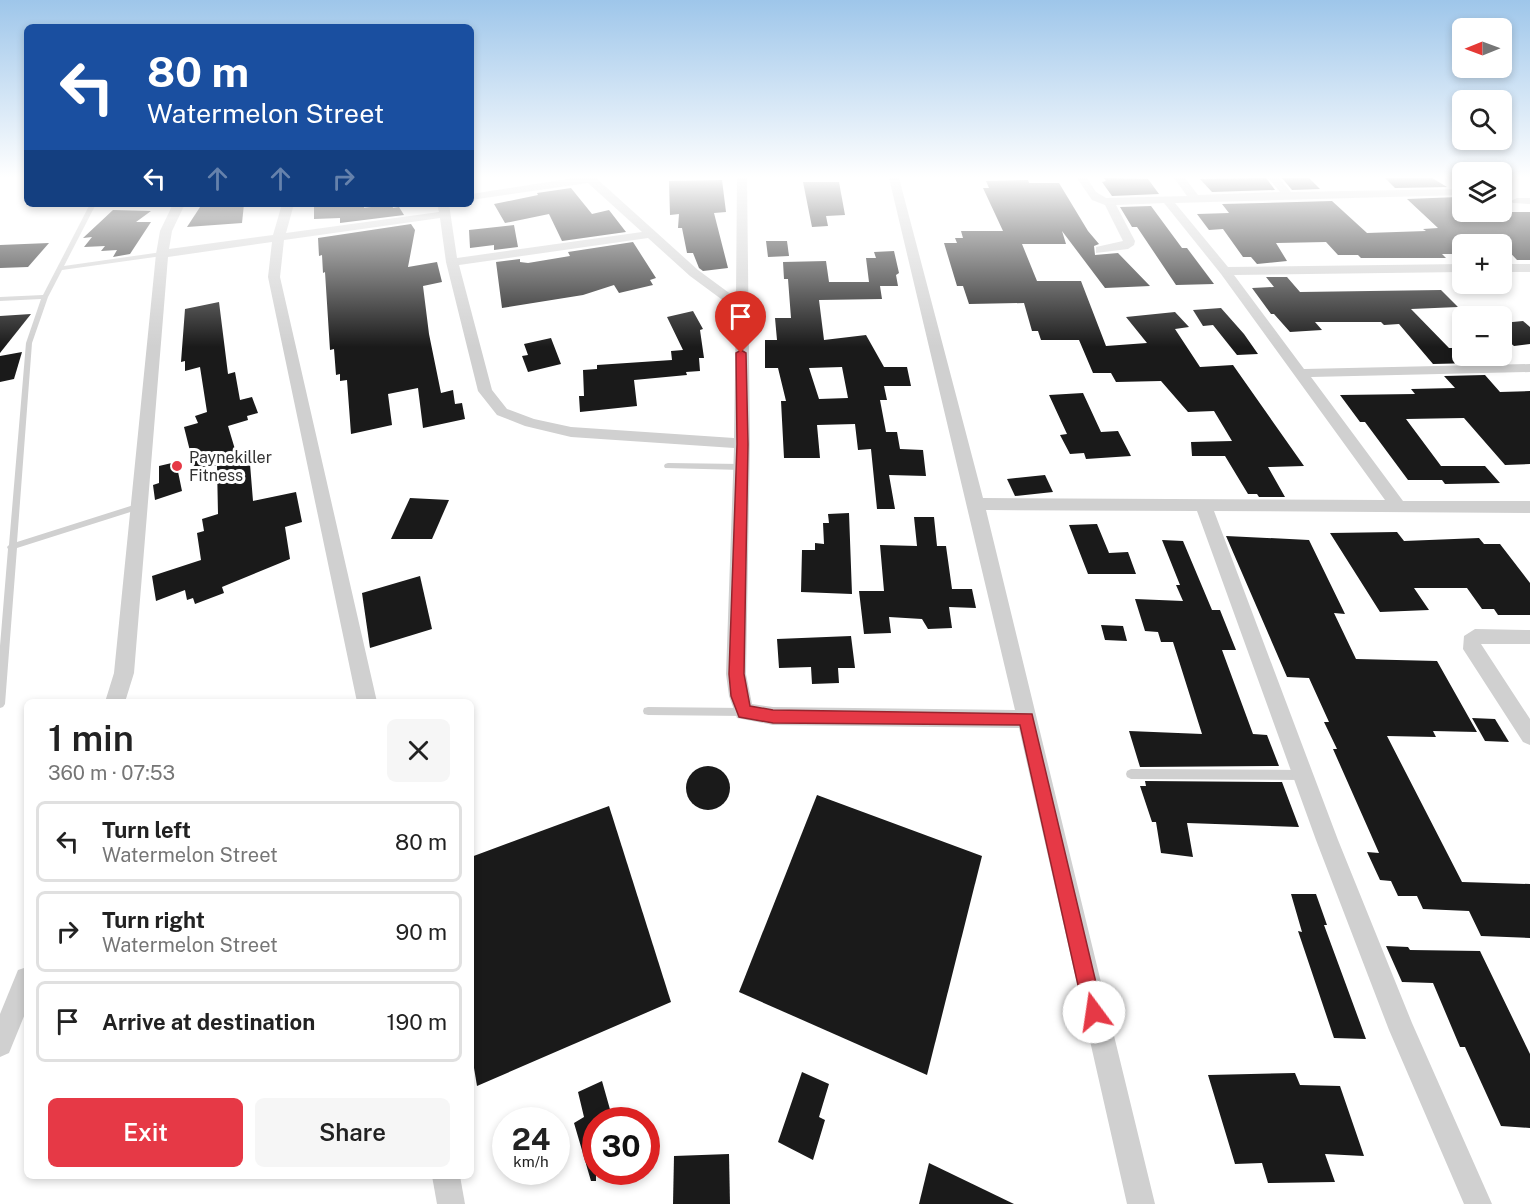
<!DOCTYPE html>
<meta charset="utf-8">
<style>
:root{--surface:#fff;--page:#f6f6f6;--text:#222;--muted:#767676;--line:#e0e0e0;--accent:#e63946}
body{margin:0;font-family:"Public Sans",sans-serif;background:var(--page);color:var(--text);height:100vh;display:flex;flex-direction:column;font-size:22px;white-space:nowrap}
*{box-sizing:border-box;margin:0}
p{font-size:20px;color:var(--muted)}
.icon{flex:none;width:33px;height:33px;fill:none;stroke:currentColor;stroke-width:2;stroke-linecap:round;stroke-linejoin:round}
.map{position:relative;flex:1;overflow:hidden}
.side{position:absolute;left:24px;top:699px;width:450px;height:480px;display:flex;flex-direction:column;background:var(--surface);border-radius:9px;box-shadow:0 3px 9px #0003}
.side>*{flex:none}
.top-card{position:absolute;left:24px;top:24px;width:450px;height:183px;border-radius:9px;box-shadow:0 3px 9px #0003;background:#1a4fa0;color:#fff;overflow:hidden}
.needle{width:39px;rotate:269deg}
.buttons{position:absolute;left:1452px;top:18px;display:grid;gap:12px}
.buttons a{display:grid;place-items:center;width:60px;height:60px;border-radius:9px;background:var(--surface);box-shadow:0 3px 9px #0003;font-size:30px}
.speed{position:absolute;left:492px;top:1107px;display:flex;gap:12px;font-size:30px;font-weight:700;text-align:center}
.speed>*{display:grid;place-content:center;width:78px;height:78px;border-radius:50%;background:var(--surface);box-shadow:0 3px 9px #0003;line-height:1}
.speed small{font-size:15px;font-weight:400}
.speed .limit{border:9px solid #d22;background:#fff;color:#111}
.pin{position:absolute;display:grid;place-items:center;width:51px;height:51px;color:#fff;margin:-62px -26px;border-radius:50% 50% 50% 0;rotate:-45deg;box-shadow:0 0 6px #0007}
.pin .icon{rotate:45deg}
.me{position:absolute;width:66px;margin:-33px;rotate:346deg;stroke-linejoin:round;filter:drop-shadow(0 0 4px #0008)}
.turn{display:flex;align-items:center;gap:21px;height:126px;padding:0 24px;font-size:27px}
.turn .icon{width:78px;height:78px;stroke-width:2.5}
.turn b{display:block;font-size:42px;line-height:51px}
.lanes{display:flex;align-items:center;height:57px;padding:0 24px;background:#0003;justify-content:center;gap:30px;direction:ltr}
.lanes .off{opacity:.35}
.round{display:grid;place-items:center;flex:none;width:63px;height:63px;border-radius:9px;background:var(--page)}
.head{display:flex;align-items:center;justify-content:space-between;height:102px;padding:0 24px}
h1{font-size:36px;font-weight:600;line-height:45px}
.button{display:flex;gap:12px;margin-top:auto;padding:12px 24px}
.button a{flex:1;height:69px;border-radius:9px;background:var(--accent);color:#fff;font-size:24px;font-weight:600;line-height:69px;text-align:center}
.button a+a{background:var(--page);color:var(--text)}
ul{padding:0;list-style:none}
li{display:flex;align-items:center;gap:18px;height:81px;margin:0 12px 9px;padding:0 12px;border:3px solid var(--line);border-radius:9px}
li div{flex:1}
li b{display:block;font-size:22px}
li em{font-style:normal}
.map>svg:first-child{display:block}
.building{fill:#1a1a1a;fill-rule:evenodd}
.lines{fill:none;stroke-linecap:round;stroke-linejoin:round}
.lane{fill:#d0d0d0;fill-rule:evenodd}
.street{fill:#d0d0d0;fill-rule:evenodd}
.route{fill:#e63946;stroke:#96252e;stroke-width:1.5}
.poi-dot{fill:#e63946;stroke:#fff;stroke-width:2}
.labels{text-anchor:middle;stroke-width:6;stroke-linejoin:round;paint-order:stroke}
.poi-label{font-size:16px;fill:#333;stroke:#fff;text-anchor:start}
</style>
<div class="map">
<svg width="1530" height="1204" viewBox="0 0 1530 1204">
<rect width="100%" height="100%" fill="#fff"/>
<g class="building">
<path d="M1104,178L1148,179L1159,194L1112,196L1102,182L1106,181Z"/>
<path d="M1266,178L1275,190L1212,192L1200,179Z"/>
<path d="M1282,178H1309L1320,189L1292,190Z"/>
<path d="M1385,178H1432L1447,187L1395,188Z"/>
<path d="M722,180L726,212L714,213L728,268L703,271L699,268L693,253H687L682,228H678L679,214L670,215L669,181Z"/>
<path d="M1028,180L1029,183H1059L1088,231L1099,244L1094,246L1095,255L1118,253L1150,286L1105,288L1062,231L1066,244H1022L1037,281H1081L1106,346L1147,343L1126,317L1175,312L1189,327L1175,329L1200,367L1233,365L1304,466L1268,467L1285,497H1259L1257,494H1248L1225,456H1192L1191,442L1232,441L1214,411L1188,412L1161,381L1116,382L1111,373H1093L1079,340H1041L1038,331H1032L1024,303L969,304L963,286H957L944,243H957L955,238H963L961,231H1003L983,188H989L986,181Z"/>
<path d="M803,182H839L845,215L826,216L828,226L812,227Z"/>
<path d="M571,188L592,214L609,210L626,232L562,241L549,214L505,223L494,204L538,195L537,193Z"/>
<path d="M1458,197L1462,201V212H1530V260H1517L1502,244H1462V254H1442L1446,258H1361L1358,255H1338L1326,242L1276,243L1287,261L1257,264L1251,257H1243L1223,229L1209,230L1197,214L1229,213L1222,204L1332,201L1367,233L1426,231L1423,229L1438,228L1407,199Z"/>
<path d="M202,204H244L242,223L187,227Z"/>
<path d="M314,204H364V208L392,204L393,208L399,207L404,215L340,223V218L314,219Z"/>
<path d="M1151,206L1182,248H1187L1214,284L1176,285L1137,227H1132L1120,207Z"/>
<path d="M113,210L151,211L136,222H151L130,254L113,257L117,250L101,251L105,246L84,247L92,237L83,238Z"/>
<path d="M411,224L415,230L408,267L437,262L442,282L423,286L429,334L441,393L453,390L455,404L462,403L465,419L423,428L418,388L388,394L392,425L351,434L347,380L340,381V374L336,375L334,349L330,350L325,272L323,273L322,255L319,256L318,238Z"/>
<path d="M514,225L518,247L494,250V245L470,248L469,230Z"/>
<path d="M766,241H787L789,256L768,257Z"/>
<path d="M633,242L656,278L650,280L653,285L619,293L614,285L583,295L502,308L496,262L520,259V262L528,263L570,256L568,252Z"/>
<path d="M49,243L28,267L0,268V245Z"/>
<path d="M894,251L899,273L896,275L898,286H880L882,299L819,300L824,340L866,335L884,367H907L911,386H884L887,400H880L886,432H897L900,449L923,450L926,476L889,475L895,509H877L871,449L858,450L855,424L817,425L820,458H784L781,401H786L778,368H765V340H777L775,318H791L788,279H784L783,262L826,261L829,282H869L866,258H876L874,252ZM842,367L848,398L819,399L809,368Z"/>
<path d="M1266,277H1287L1300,292L1441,290L1458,307L1411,309L1449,348H1459L1462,356H1467L1474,363L1433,364L1399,324L1384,325L1381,322H1315L1322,330L1290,332L1274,314H1271L1252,288L1274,287Z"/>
<path d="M219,302L228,374L235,372L240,400L252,397L258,413L247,416L248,420L228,426L240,466L250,464L253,501L296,492L302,522L285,527L290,559L222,587L224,593L195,604L193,598L187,600L185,590L156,601L152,576L201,560L197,533L204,531L202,519L218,514L217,465L195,471L184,427L198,423L195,416L207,412L200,367L185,371V361L181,362L185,309Z"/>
<path d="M1221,308L1244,334L1258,354L1237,355L1213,325L1203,326L1193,310Z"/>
<path d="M693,311L703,329L700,330L704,358H699L700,371L686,372L687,375L634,380L637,406L580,412L579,396H584L583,370L597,369V365L672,360L671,351L683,350L667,317Z"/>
<path d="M31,314L0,353V316Z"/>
<path d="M1523,321L1530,327V344L1514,346L1502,336V323Z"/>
<path d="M551,338L561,364L528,372L522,356L528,355L524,344Z"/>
<path d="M22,352L14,379L0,382V356Z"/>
<path d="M1485,375L1500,392L1530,391V464L1505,465L1464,418L1406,419L1441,466H1485L1500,483L1445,484L1442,480H1408L1365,422H1360L1340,395L1415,394L1411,389L1455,388L1444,376Z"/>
<path d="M1083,393L1101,432L1118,431L1131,456L1086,459L1084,453L1070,454L1060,435L1067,434L1049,395Z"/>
<path d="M176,462L182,491L155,500L153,485L159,483V466Z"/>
<path d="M1045,475L1053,492L1015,496L1007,479Z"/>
<path d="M410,498L449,500L432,539H391Z"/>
<path d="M849,513L852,594L801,592L802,550H815V543L824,544L823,523H829L828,514Z"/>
<path d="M914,517H934L937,546H946L952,589H972L976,608L949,607L952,628L928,629L922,619L889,617L891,633L864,634L859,591H884L880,545L917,546Z"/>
<path d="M1097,524L1109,553L1128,552L1136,574H1088L1069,525Z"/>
<path d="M1397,532L1404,541L1479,538L1484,544H1500L1530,583V615H1498L1494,609H1482L1467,588H1414L1429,610L1380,612L1330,533Z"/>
<path d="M1226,536L1309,540L1345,614L1334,613L1356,659L1437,661L1477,732L1433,731L1436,737L1387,736L1462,882L1530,884V938L1481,936L1469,911L1423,909L1417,896H1398L1391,881L1380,880L1367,852L1379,853L1333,749H1337L1324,722H1329L1309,678L1287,677Z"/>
<path d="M1162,540L1183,541L1212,610H1220L1236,650H1222L1253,734L1267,735L1279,766L1140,767L1129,731L1202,734L1173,642H1161L1158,632L1145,631L1135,599L1183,601L1176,585H1180Z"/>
<path d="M420,576L432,629L370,648L362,593Z"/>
<path d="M1101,625L1123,626L1127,641L1105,640Z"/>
<path d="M851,636L855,668H838L839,683L812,684L811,667L779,668L777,639Z"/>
<path d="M1472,718L1495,719L1509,742L1485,741Z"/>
<circle cx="708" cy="788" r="22"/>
<path d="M1145,781L1282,782L1299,827L1187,823L1193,857L1161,853L1156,822H1152L1140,786H1146Z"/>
<path d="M817,795L982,856L927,1075L739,992Z"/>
<path d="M609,806L671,1002L477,1086L471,1050V857Z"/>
<path d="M1291,894H1316L1327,925H1324L1366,1039L1334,1038L1298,931L1302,932Z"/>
<path d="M1386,946L1408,947L1410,950L1480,951L1530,1054V1128L1501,1126L1465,1047H1460L1433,983L1402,982Z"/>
<path d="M802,1072L829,1084L819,1117L825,1120L813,1160L778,1142Z"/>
<path d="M1295,1073L1300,1085L1340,1086L1364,1156L1325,1154L1335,1182L1268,1183L1262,1163L1235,1164L1208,1075Z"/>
<path d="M602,1081L613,1120H596V1181H591L574,1123L584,1117L578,1092Z"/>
<path d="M729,1154L730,1204H673L674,1156Z"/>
<path d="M929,1163L1014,1204H919Z"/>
</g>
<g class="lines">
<g class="lane">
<path d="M90,204H96L64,266L162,252L165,254L162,256L62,270L48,297L32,343L17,542L140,503L144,506L143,508L17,548L5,704L3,707L0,708V646L8,549L7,547L9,545L26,343L41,299L0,301V297L43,295Z"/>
<path d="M668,463L742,464L746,467L742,470L665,468L664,466L665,464Z"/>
<path d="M648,707L744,708L748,709L749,712L748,715L744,716L648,715L644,714L643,711L644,708Z"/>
<path d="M1131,769L1302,770L1306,772L1307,775L1306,778L1302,780L1131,779L1127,777L1126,774L1127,771Z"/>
</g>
<g class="street">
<path d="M574,178H596L698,270L736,298L737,178H747L750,444L746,674L752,704L773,707L1015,710L889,178H899L983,498L1385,500L1221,274L1164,203L1116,205L1135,241L1134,245L1128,249L1096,253V247L1123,241L1105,205L1092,200L1077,178H1087L1096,192L1106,198L1187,196L1174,178H1185L1198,195L1280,192L1268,178H1279L1291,192L1462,189V195L1175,203L1228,267L1462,264V272L1234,275L1304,369L1530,364V372L1311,377L1403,501H1530V513L1214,511L1338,840L1412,1023L1492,1204H1464L1389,1030L1316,840L1197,511L986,510L1155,1204H1127L1019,728L773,725L737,718L729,696L726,674L734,448L571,437L525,426L497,415L478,391L446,262L440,218L284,240L280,277L377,702H357L268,277L272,242L168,257L134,673L125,702H105L114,673L156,254L160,231L173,204H185L172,231L169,249L273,235L282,204H294L286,233L439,212L437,204H449L457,258L642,232L588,183L471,200V194ZM648,238L690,276L736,310L734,438L571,427L534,419L507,409L492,390L459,265Z"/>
<path d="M1517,198H1530V204L1513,203L1511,201Z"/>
<rect x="1502" y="264" width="28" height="8"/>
<path d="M1475,629L1530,630V644H1481L1530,719V745L1523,742L1463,649L1464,636Z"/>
<path d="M27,967V1009L9,1053L0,1057V1014L18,970Z"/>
<path d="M432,1176H460L465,1204H437Z"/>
</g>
</g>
<linearGradient id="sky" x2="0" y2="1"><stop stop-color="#9ec6ea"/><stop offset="0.51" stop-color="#fff"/><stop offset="1" stop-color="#fff" stop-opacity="0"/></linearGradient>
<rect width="1530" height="347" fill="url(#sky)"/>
<path class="route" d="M741,350L746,353L748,444L744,674L750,706L773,710L1032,714L1103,1012L1101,1019L1094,1022L1087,1019L1084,1012L1020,725L773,723L739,717L731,696L729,674L737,444L736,353Z"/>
<circle class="poi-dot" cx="177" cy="466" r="6"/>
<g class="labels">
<g class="poi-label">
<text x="189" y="463">Paynekiller<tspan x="189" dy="18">Fitness</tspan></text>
</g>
</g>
</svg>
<div class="buttons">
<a><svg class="needle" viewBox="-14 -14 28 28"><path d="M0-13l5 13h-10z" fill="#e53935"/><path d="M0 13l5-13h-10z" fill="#767676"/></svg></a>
<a><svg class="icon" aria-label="search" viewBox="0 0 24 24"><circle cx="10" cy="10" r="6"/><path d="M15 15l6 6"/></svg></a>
<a><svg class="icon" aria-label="layers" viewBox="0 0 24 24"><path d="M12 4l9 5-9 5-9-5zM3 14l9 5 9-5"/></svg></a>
<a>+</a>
<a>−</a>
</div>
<div class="speed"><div>24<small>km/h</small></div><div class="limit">30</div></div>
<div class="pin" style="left:741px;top:353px;background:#d93025"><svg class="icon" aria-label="arrive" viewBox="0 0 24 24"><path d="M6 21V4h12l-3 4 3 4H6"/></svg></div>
<svg class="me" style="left:1094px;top:1012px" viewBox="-20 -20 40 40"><circle r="19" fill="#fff"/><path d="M0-13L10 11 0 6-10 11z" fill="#e63946"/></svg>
<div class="top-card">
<div class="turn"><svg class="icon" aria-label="left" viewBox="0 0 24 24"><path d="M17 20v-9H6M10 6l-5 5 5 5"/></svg><div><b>80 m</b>Watermelon Street</div></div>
<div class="lanes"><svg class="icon" aria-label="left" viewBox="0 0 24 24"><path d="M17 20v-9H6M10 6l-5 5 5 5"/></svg><svg class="icon off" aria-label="ahead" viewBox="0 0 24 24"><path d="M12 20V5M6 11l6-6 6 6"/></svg><svg class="icon off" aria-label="ahead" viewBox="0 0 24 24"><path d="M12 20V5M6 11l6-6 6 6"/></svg><svg class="icon off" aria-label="right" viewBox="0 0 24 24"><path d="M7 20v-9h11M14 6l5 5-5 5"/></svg></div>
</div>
<section class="side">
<div class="head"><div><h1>1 min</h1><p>360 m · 07:53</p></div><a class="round"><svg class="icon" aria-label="close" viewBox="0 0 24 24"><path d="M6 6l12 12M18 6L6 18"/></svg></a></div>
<ul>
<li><svg class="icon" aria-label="left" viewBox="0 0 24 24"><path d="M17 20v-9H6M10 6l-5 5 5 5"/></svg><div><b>Turn left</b><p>Watermelon Street</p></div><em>80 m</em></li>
<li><svg class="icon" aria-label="right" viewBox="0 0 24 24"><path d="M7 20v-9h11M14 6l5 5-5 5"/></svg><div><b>Turn right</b><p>Watermelon Street</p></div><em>90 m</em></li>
<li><svg class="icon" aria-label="arrive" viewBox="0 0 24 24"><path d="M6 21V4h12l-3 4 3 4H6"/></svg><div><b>Arrive at destination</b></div><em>190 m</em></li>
</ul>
<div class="button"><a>Exit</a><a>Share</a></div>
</section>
</div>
